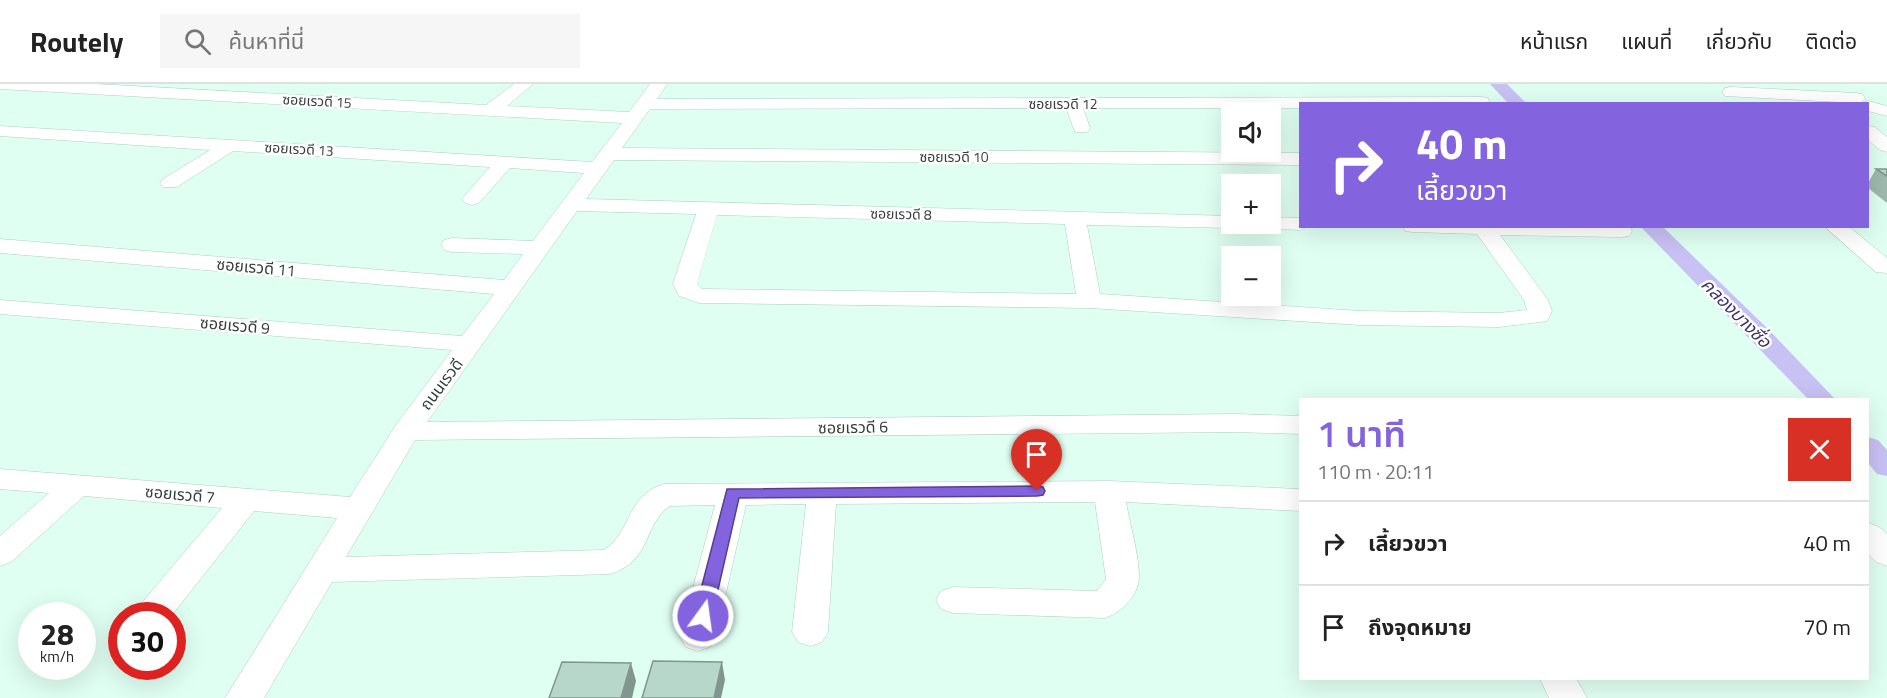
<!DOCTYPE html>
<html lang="th">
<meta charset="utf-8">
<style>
:root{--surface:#fff;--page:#f6f6f6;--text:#222;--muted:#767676;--line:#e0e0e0;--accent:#8363de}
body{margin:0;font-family:"Titillium Web","Noto Sans Thai",sans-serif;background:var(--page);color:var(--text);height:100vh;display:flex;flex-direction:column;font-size:22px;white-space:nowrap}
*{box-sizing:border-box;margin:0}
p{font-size:20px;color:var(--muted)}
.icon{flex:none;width:33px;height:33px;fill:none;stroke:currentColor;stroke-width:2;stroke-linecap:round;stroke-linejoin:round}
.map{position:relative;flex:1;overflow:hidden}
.drawer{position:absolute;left:1299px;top:314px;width:570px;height:282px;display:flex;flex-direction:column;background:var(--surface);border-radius:0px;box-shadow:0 6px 24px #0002}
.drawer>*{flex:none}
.banner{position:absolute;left:1299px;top:18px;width:570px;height:126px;border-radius:0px;box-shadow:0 6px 24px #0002;background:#8363de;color:#fff;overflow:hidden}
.controls{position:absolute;left:1221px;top:18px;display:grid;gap:12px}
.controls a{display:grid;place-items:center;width:60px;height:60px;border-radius:0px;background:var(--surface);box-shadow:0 6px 24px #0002;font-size:30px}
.speed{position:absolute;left:18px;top:518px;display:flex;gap:12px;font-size:30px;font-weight:700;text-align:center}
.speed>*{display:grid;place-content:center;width:78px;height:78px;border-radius:50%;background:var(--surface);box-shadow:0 6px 24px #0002;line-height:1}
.speed small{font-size:15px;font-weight:400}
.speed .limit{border:9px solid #d22;background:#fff;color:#111}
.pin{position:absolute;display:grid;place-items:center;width:51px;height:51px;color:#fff;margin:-62px -26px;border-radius:50% 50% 50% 0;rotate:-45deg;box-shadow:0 0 6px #0007}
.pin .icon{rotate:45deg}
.me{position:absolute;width:66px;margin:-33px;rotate:14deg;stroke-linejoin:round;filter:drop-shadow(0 0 4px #0008)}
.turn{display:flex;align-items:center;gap:21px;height:126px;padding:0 18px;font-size:27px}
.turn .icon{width:78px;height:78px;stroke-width:2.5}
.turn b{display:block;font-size:42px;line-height:51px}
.round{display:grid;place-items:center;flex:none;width:63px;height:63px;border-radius:0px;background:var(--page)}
.headline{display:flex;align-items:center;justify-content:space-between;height:102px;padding:0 18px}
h1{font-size:36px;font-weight:600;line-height:45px;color:var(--accent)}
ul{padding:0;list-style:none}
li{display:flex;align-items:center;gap:18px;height:84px;padding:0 18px;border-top:2px solid var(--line)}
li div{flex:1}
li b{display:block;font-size:22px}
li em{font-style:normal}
header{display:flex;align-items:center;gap:36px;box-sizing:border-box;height:84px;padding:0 30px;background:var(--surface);border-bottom:2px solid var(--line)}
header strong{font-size:28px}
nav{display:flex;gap:33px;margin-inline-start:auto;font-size:21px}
.search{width:420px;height:54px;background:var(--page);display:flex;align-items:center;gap:15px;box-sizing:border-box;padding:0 21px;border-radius:0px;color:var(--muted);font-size:22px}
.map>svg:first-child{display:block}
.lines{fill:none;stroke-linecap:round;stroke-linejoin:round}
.canal{fill:#c8c1f3;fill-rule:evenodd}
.minor-casing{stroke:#afcec2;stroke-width:1}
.minor{fill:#fff;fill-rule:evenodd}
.wall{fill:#9eb9af}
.shaded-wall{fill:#81968e}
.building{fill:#b8d7cb;stroke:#81968e;stroke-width:1.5}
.route{fill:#8363de;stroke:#554090;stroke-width:1.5}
.labels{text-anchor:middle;stroke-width:5;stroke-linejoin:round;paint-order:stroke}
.far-street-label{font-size:14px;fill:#333f3b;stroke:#fff}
.street-label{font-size:16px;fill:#333f3b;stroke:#fff}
.water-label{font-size:18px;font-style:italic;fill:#3f316d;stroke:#fff}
</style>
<header>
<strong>Routely</strong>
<div class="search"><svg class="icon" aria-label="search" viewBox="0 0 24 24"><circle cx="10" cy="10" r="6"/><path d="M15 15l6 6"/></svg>ค้นหาที่นี่</div>
<nav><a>หน้าแรก</a><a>แผนที่</a><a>เกี่ยวกับ</a><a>ติดต่อ</a></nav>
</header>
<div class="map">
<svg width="1887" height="614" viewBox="0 0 1887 614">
<rect width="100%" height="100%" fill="#dffff2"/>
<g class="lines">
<g class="canal">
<path d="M1490,0H1507L1527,20H1509Z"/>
<path d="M1640,142H1662L1769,246L1835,315H1808Z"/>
<path d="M1868,353L1878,356L1887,366V392L1877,390L1868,379Z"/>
</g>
<defs>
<g id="minor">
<path d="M0,0H95L486,21L514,0H533L507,22L629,28L650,0H667L657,15L1482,13L1488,14L1490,20H1300V24H1083L1090,44L1087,48H1075L1066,24L650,25L622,64L1300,69V81L614,76L586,115L1232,132V140H1242L1240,143L1232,144L1087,141L1100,210L1360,227L1499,229L1527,226L1524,216L1477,150L1413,148L1405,147L1403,142H1629L1632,147L1629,152L1621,153L1500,151L1548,216L1552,227L1547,237L1499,243L1360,241L1089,224L699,219L679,212L673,200L696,130L577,127L427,338L1236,330L1300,332V350L1236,348L415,356L346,473L604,466C632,448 626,411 664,400L1109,397L1300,405V427L1126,418C1130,441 1139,471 1139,493C1139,511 1121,529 1105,534L953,529L941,525L936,516L941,507L953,503L1097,507L1106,495L1095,418L836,420L828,548L822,558L810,562L798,558L792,548L806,420L746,421L716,553L710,563L698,567L686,563L680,553L715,421L670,422C642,441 653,477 610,490L332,498L264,614H225L337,434L254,427L172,531H135L140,521L222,424L84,412L11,478L0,482V452L49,409L0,405V385L350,413L396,341L452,266L0,230V216L462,252L494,210L0,169V155L504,196L523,170L452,168L444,166L441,161L444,156L452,154L533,157L584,89L510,84L479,119L472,121L465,119L462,115L490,83L233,67L177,103H163L160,99L163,95L210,66L0,52V42L592,78L622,39L0,5ZM717,131L1065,140L1076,210L702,205L697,200Z"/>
<path d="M1731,3L1856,9L1862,10L1865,14L1862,18L1856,19L1725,12L1722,8L1725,4Z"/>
<path d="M1868,17L1887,22V32L1868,27V20H1861Z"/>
<path d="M1868,42L1874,43L1887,53V68L1880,66L1868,56Z"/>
<path d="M1270,133L1300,134V142H1309L1300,146L1262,144L1260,140H1270Z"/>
<path d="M1824,142H1848L1887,174V189L1876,188Z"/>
<path d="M1868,439L1879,443L1887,450V482L1876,478L1868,470Z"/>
<path d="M1542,594H1576L1587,614H1549L1541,597Z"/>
</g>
</defs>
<use href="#minor" class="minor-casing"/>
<use href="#minor" class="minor"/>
</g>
<path class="wall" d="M1876,85H1887V119L1868,104V99Z"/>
<g class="shaded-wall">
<path d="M722,578L725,596L721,614H714Z"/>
<path d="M631,579L636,597L632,614H621Z"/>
</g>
<g class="building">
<path d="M1876,85H1887V92Z"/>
<path d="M653,577L722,578L714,614H642Z"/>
<path d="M562,578L631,579L621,614H549Z"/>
</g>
<path class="route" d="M1037,402L1043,403L1045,407L1043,411L1037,412L739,414L712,532L709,537L703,539L697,537L694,532L727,405Z"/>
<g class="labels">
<g class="far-street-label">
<text transform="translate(317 17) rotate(3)" y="5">ซอยเรวดี 15</text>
<text x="1063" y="25">ซอยเรวดี 12</text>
<text transform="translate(299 65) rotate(3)" y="5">ซอยเรวดี 13</text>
<text x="954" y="78">ซอยเรวดี 10</text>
<text transform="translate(901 130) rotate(1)" y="5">ซอยเรวดี 8</text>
</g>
<g class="street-label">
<text transform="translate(256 183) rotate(5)" y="6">ซอยเรวดี 11</text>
<text transform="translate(235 241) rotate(5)" y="6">ซอยเรวดี 9</text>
<text transform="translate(441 300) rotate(-53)" y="6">ถนนเรวดี</text>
<text transform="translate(853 343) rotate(-1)" y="6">ซอยเรวดี 6</text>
<text transform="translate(180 410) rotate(5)" y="6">ซอยเรวดี 7</text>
</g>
<g class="water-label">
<text transform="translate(1736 229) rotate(45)" y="6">คลองบางซื่อ</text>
</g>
</g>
</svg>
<div class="controls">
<a><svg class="icon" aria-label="sound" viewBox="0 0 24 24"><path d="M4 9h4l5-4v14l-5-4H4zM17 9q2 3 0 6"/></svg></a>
<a>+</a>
<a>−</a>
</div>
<div class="speed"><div>28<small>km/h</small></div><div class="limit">30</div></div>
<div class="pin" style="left:1037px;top:407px;background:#d93025"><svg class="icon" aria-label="arrive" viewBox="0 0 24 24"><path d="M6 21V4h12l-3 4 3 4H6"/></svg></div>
<svg class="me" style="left:703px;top:532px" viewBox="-20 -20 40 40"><circle r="17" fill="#8363de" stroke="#fff" stroke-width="3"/><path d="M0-11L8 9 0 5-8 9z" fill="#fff"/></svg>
<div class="banner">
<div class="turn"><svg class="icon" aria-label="right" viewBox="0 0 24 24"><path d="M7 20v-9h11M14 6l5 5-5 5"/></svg><div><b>40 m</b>เลี้ยวขวา</div></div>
</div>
<section class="drawer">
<div class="headline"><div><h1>1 นาที</h1><p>110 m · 20:11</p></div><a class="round" style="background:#d93025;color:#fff"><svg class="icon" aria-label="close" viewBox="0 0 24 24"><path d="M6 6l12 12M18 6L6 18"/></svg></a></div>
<ul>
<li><svg class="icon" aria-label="right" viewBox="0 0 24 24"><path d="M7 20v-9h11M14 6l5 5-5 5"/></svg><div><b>เลี้ยวขวา</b></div><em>40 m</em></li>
<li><svg class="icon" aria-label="arrive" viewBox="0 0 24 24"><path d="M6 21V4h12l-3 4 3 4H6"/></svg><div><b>ถึงจุดหมาย</b></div><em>70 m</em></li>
</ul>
</section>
</div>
